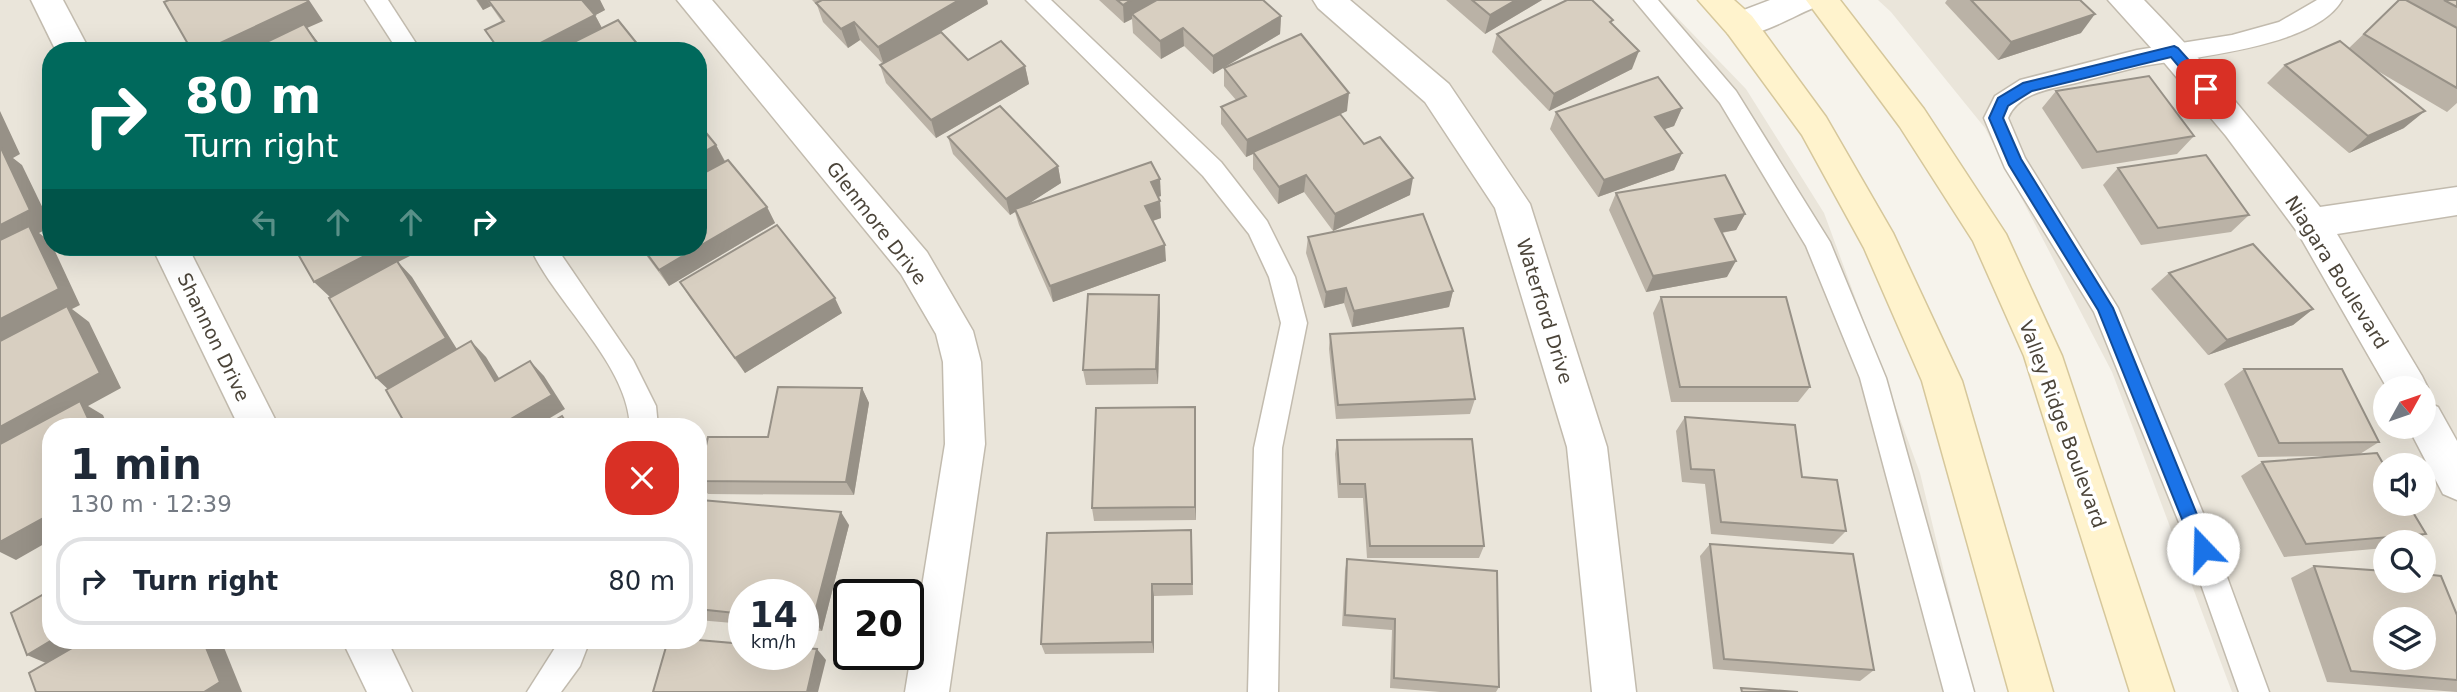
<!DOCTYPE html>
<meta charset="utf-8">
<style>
:root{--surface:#fff;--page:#f6f6f7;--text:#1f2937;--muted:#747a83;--line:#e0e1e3}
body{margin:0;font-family:"DejaVu Sans",sans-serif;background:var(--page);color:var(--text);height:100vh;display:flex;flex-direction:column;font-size:26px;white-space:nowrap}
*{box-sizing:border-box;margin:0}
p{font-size:23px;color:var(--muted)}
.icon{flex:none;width:38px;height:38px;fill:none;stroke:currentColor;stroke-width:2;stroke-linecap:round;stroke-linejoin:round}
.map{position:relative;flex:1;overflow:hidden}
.sheet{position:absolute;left:42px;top:418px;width:665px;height:231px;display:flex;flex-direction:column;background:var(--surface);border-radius:28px;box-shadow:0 7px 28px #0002}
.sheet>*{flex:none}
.guide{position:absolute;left:42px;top:42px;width:665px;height:214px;border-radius:28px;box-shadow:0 7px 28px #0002;background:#00695c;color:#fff;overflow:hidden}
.needle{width:46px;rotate:50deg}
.buttons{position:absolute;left:2373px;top:376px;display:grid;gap:14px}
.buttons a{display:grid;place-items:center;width:63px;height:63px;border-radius:50%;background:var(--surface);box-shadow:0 7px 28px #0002;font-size:35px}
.speed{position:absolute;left:728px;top:579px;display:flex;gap:14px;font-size:35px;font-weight:700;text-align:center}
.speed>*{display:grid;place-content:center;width:91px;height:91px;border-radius:50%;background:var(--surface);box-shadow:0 7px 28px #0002;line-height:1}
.speed small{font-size:18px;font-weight:400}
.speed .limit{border:4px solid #111;border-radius:10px;background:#fff;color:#111}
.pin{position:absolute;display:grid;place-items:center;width:60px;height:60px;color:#fff;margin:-30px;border-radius:14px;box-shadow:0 4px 10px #0006}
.me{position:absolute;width:77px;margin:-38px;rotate:339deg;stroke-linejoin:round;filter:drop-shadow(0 0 5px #0008)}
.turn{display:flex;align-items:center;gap:24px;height:147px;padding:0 28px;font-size:32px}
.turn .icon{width:91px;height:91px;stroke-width:2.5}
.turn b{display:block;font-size:49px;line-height:60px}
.lanes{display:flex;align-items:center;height:66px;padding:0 28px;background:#0003;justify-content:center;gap:35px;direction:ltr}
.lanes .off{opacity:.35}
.round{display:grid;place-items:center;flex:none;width:74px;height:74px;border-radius:28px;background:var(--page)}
.head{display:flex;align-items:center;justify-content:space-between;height:119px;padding:0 28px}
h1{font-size:42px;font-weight:700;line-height:52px}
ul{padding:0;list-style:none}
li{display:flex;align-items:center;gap:21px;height:88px;margin:0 14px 10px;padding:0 14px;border:4px solid var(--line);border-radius:28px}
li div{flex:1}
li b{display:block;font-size:26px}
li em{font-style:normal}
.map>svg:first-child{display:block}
.residential{fill:#eae5da;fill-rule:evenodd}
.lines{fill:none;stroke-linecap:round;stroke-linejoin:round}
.lane-casing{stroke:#c2bbae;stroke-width:3}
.street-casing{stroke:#c2bbae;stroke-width:3}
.secondary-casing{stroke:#d6c79b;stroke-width:3}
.lane{fill:#fff;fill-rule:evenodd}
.street{fill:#fff;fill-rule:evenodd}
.secondary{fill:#fff3cd;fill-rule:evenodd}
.wall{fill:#bab2a6}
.shaded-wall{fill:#979187}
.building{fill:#d8cfc1;stroke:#979187;stroke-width:2;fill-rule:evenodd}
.route{fill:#1a73e8;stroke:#114b97;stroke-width:2}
.labels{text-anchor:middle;stroke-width:7;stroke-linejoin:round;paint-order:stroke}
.street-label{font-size:19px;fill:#4b4439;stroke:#fff}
</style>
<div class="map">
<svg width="2457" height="692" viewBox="0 0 2457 692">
<rect width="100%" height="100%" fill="#f6f3ec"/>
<g class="residential">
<path d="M0,0H1660L1746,89L1824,213L1920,473L1973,692H0ZM51,51H698V247H51ZM51,427H698V640H51ZM744,595H803V654H744ZM849,595H908V654H849Z"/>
<path d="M1878,0H2457V692H2232L2112,372L1985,128L1891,12ZM2385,388H2424V427H2385ZM2385,466H2424V504H2385ZM2385,542H2424V581H2385ZM2385,620H2424V658H2385Z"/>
</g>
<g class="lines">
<defs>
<g id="lane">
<path d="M365,0H388L421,51H398Z"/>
<path d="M1026,0H1051L1221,162L1267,221L1295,277L1307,323L1282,448L1278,692H1248L1254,448L1281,323L1269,277L1249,234L1203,176Z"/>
<path d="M1634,0H1658L1736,91L1830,242L1886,378L1974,692H1944L1860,378L1806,246L1720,103Z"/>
<path d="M2317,0H2342C2315,48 2189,57 2138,67C2117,72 2096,78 2076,83C2051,89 2019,92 2008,118L2025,158L2118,308L2208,525L2269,692H2239L2180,525L2094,312L2005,168L1984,118L1995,96L2020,80L2137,50L2232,35L2279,22Z"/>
<path d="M530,247H556L633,360L656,406L658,427H630C628,364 555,303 530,247Z"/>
<path d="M560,640H590L580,666L561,692H527Z"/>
</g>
<g id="street">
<path d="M31,0H63L90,51H56Z"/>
<path d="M677,0H712L927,252L973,331L981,362L985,444L949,692H905L945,444L943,362L936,334L901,274Z"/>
<path d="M1313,0H1350L1449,84L1530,204L1607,447L1636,692H1592L1567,447L1495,208L1425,102L1318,8Z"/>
<path d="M1770,0H1818L1813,8C1789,18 1754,41 1728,34L1724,25L1728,16Z"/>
<path d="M2108,0H2144C2208,65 2264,135 2320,207L2457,187V215L2337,234L2422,376L2428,388L2424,396V388H2387L2298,233L2226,136L2162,60Z"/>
<path d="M152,247H188L279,427H239Z"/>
<path d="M2424,401L2438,407L2457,441V500L2443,494L2408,427H2424Z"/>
<path d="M342,640H387L412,692H367Z"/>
</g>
<g id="secondary">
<path d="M1698,0H1734L1752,16L1826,117L1893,233L1962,381L2053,692H2009L1922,381L1864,248L1802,135L1728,34Z"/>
<path d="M1806,0H1840L1924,109L2006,234L2062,356L2174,692H2130L2024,356L1973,241L1900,127Z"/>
</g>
</defs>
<use href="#lane" class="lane-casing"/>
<use href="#street" class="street-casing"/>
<use href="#secondary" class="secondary-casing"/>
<use href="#lane" class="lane"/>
<use href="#street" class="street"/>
<use href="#secondary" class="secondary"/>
</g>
<g class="wall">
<path d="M476,0H600L605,10L595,15L602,28L643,51H499L485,30L502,22L491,6L483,10Z"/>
<path d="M812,0H987L988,4L939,32L968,60L1025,66L1029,84L936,138L886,83L880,65L883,64L860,40L848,48L823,22L817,5Z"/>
<path d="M1099,0H1263L1281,16L1280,34L1213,74L1184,46L1161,59L1133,33L1132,19L1124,23Z"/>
<path d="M1446,0H1542L1485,34Z"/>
<path d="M1947,0H2080L2081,33L1998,60L1945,3Z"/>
<path d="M2399,0H2457V103L2447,112L2376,70L2404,128L2349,153L2267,83L2285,65L2349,48Z"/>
<path d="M1612,24L1632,69L1549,111L1492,52L1497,34Z"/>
<path d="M1224,68L1347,111L1330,119L1364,144L1410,195L1333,231L1304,192L1278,204L1253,169V154L1246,157L1221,124V107L1236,100L1224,86Z"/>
<path d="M2056,91L2194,136L2177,154L2082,169L2042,108Z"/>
<path d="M1682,108L1674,126L1664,129L1682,153L1674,170L1598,197L1550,129L1556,112Z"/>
<path d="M948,137L1058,166L1061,183L1027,204L1161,196L1158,197L1160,201L1161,218L1153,221L1166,261L1053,302L1019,225L1015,212L1010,215L953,154Z"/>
<path d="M716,145L725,161L767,207L775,223L669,286L640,247H698Z"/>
<path d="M2118,168L2249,215L2231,232L2141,245L2103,185Z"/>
<path d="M1616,193L1745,214L1736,230L1722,233L1727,277L1646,292L1609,210Z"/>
<path d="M1308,237L1453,291L1449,307L1352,327L1344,303L1324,308L1306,253Z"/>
<path d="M2169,273L2313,309L2293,325L2208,355L2151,289Z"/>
<path d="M680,282L842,313L745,373L690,298Z"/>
<path d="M1159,295L1160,311L1158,384L1086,385L1083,370Z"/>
<path d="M1661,297L1810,387L1798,402H1671L1653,313Z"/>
<path d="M1330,334L1475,399L1470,414L1336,419L1329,349Z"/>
<path d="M2244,369L2379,442L2360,454L2426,534L2410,542H2385V548L2284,557L2241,476L2262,462L2332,456L2258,457L2224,384Z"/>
<path d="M862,388L869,403L854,495L708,494L698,482V479L768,437Z"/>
<path d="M1685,417L1802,477L1846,531L1833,544L1711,534L1705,484L1682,482L1676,431Z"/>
<path d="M1196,421V520L1094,521L1092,508Z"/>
<path d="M1337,440L1484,546L1479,558H1367L1363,498H1338L1335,454Z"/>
<path d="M698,508L849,525L822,631L803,630V595H744V624L698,620Z"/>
<path d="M1192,543L1193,595L1154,596V653L1045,654L1041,644Z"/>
<path d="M1710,544L1874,670L1860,681L1713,669L1700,556Z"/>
<path d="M1347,559L1499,687L1496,692H1440L1390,688L1392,630L1342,626L1345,571Z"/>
<path d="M2314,566L2457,615V692L2327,682L2291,578Z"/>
</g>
<g class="shaded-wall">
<path d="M307,0H309L323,21L307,28L325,51H203Z"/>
<path d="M477,0H487L491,6L483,10Z"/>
<path d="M582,0H600L605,10L592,17Z"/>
<path d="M959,0H987L988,4L884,65L878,47Z"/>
<path d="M1131,0H1164L1132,14V19L1124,23L1123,5Z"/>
<path d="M1516,0H1542L1485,34L1490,15Z"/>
<path d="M2095,14L2081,33L1998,60L2011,42Z"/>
<path d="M595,15L605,34L572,51H525Z"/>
<path d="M1281,16L1280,34L1213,74V56Z"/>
<path d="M854,22L860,40L848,48L841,29Z"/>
<path d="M1183,28L1184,46L1161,59L1160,41Z"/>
<path d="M1639,51L1632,69L1549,111L1554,94Z"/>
<path d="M1025,66L1029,84L936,138L931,120Z"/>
<path d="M1349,93L1347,111L1254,154L1253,152V154L1246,157L1247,140Z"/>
<path d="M1682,108L1674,126L1648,135L1655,117Z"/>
<path d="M0,111L20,154L13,158L22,165L51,225V227L39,233L51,242V247H53L80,305L72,309L89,322L121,388L88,406L103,415L108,427H92L0,454Z"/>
<path d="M2425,111L2404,128L2349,153L2368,136Z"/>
<path d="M716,145L725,162L698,178V155Z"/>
<path d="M1682,153L1674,170L1598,197L1604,180Z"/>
<path d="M1058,166L1061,183L1016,212L1015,209V212L1010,215L1006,199Z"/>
<path d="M1306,175L1304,192L1278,204L1279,187Z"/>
<path d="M1413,178L1410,195L1333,231L1335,214Z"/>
<path d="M1160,179L1161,196L1152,199L1151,182Z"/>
<path d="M1160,201L1161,218L1146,223L1145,206Z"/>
<path d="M767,207L775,223L669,286L659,270Z"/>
<path d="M1745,214L1736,230L1707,235L1715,219Z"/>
<path d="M1165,245L1166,261L1053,302L1050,286Z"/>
<path d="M382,247H428L398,262L412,277L460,354L392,393L376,378L331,298L314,282Z"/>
<path d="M1736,261L1727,277L1646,292L1653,276Z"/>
<path d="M1346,288L1344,303L1324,308L1326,292Z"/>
<path d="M1453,291L1449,307L1352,327L1354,311Z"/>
<path d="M1159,295L1160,311L1158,384L1156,369Z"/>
<path d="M835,298L842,313L745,373L735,358Z"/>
<path d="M2313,309L2293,325L2208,355L2227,340Z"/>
<path d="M471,341L486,357L510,396L495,381Z"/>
<path d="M530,361L544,376L565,409L535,427H497Z"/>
<path d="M862,388L869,403L854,495L846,482Z"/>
<path d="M1195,407L1196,421V520L1195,507Z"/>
<path d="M119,420L130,427H123Z"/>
<path d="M841,512L849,525L822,631L813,620Z"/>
<path d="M51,514V540L16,560L0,552V542Z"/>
<path d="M1152,584L1154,596V653L1152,642Z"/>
<path d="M52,640H96L53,666L27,655Z"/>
<path d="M203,640H221L242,692H204Z"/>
<path d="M817,649L826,660L818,692H807Z"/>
</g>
<g class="building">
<path d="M169,0H307L308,2L203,51H192L164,2Z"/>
<path d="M488,0H582L595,15L525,51H500L485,30L504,21Z"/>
<path d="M822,0H959L878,47L854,22L841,29L816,3Z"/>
<path d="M1117,0H1131L1123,5Z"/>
<path d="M1157,0H1263L1281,16L1213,56L1183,28L1160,41L1132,14Z"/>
<path d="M1472,0H1516L1490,15Z"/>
<path d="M1567,0H1592L1613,20L1610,22L1639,51L1554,94L1497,34Z"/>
<path d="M1971,0H2080L2095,14L2011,42Z"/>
<path d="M2399,0H2406L2457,28V88L2364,34Z"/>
<path d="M2444,0H2457V7Z"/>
<path d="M618,20L643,51H556Z"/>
<path d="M304,24L322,51H248Z"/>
<path d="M941,32L968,60L1001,41L1025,66L931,120L880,65Z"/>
<path d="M1301,34L1349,93L1247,140L1221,107L1246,96L1224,68Z"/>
<path d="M2340,41L2425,111L2368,136L2285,65Z"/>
<path d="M2149,76L2194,136L2097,152L2056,91Z"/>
<path d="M1658,77L1682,108L1655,117L1682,153L1604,180L1556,112Z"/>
<path d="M1000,106L1058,166L1006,199L948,137Z"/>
<path d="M1340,114L1364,144L1380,137L1413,178L1335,214L1306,175L1279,187L1253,152Z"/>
<path d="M698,123L716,145L698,155Z"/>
<path d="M0,148H1L30,210L0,225Z"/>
<path d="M2206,155L2249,215L2158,228L2118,168Z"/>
<path d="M728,160L767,207L698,247V176Z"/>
<path d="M1151,162L1160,179L1151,182L1160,201L1145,206L1165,245L1050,286L1015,209Z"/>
<path d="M1725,175L1745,214L1715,219L1736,261L1653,276L1616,193Z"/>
<path d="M1423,214L1453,291L1354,311L1346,288L1326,292L1308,237Z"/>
<path d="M777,225L835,298L735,358L680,282Z"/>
<path d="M29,226L59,289L0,319V240Z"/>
<path d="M2253,244L2313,309L2227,340L2169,273Z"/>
<path d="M294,247H382L314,282Z"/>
<path d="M642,247H698L659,270Z"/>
<path d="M397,261L446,338L376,378L329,298Z"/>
<path d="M1088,294L1159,295L1156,369L1083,370Z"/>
<path d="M1661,297H1786L1810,387H1680Z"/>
<path d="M67,306L100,373L0,427V341Z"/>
<path d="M1463,328L1475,399L1338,405L1330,334Z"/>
<path d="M471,341L495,381L530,361L552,395L497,427H407L386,390Z"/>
<path d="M2244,369H2342L2379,442L2279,443Z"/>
<path d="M778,387L862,388L846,482L698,481L708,437H768Z"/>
<path d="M80,401L92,427H51V514L0,542V444Z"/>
<path d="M1195,407V507L1092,508L1096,408Z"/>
<path d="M562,416L569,427H543Z"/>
<path d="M1685,417L1795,425L1802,477L1837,480L1846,531L1721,522L1714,470L1691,469Z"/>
<path d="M119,420L123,427H107Z"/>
<path d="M1472,439L1484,546H1370L1365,484H1340L1337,440Z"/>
<path d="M2377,453L2385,467V504H2408L2426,534L2306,544L2262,462Z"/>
<path d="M701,500L841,512L813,620L803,619V595H744V614L698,609V508Z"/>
<path d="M1191,530L1192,584H1152V642L1041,644L1047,533Z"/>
<path d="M51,534V563L41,539Z"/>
<path d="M1710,544L1853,554L1874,670L1724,659Z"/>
<path d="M1347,559L1497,571L1499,687L1394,678L1395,619L1345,615Z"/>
<path d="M2314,566L2385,571V581H2424V574L2441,576L2457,615V680L2351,671ZM2385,620H2424V658H2385Z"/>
<path d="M51,590V640H52L27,655L11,613Z"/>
<path d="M86,640H203L220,682L204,692H36L29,673Z"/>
<path d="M668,640H698L744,644V654H803V648L817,649L807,692H653Z"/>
<path d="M1741,688L1798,692H1742Z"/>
</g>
<path class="route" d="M2174,46L2178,48L2211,85V93H2201L2171,57L2032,91L2008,106L2003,118L2021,159L2113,308L2211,549L2209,555L2203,557L2196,555L2194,549L2098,310L2009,165L1989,118L1998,98L2023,83Z"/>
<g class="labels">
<g class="street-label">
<text transform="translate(877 223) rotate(52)" y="7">Glenmore Drive</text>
<text transform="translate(2337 272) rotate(58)" y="7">Niagara Boulevard</text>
<text transform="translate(1545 311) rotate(73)" y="7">Waterford Drive</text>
<text transform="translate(214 337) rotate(64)" y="7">Shannon Drive</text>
<text transform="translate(2063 424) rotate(70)" y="7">Valley Ridge Boulevard</text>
</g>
</g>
</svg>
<div class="buttons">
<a><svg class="needle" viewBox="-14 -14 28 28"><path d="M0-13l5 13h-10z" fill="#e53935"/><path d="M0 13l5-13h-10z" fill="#747a83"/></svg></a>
<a><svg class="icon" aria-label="sound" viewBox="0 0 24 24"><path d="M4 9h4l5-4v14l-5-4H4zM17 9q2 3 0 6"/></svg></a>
<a><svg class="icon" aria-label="search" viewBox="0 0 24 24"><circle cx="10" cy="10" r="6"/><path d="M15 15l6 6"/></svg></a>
<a><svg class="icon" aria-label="layers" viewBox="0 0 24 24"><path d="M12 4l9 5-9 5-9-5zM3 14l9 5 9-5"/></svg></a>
</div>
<div class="speed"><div>14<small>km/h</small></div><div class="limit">20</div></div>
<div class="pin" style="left:2206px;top:89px;background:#d93025"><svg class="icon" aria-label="arrive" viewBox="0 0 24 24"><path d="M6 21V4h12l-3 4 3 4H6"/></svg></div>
<svg class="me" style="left:2203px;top:549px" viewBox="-20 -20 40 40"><circle r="19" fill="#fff"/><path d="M0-13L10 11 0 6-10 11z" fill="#1a73e8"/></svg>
<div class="guide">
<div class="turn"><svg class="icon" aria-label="right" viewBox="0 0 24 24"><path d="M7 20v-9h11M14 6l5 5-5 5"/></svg><div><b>80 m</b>Turn right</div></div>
<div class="lanes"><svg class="icon off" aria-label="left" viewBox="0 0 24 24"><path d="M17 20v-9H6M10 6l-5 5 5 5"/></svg><svg class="icon off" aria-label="ahead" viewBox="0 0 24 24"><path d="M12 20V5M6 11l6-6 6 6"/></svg><svg class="icon off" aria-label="ahead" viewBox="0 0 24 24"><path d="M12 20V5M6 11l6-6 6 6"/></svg><svg class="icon" aria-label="right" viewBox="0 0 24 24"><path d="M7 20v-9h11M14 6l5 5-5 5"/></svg></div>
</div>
<section class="sheet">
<div class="head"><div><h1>1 min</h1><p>130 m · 12:39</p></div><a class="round" style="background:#d93025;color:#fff"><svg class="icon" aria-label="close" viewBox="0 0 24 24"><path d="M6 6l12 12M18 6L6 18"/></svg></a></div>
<ul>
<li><svg class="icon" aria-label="right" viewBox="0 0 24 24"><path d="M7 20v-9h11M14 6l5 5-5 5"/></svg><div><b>Turn right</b></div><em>80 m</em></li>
</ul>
</section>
</div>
